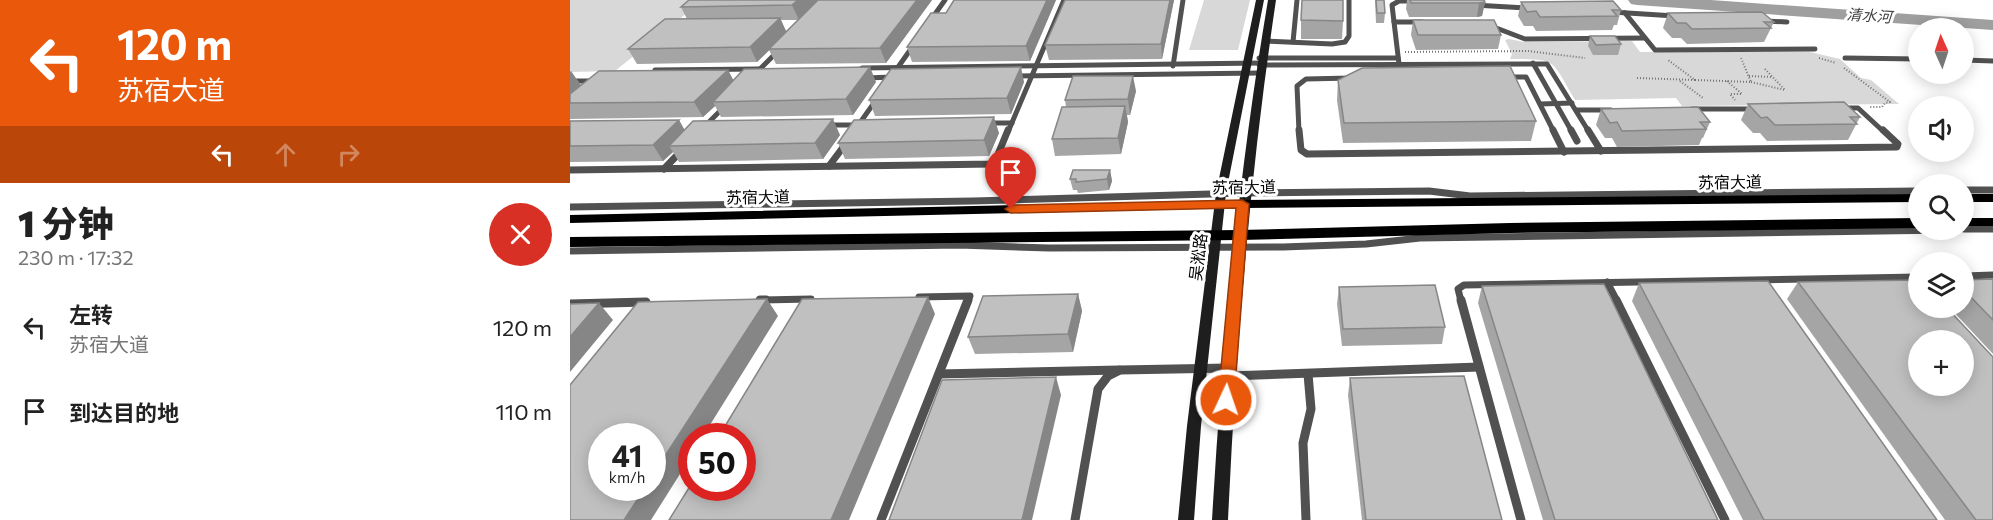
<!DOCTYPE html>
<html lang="zh">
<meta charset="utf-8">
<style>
:root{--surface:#fff;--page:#f6f6f6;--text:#222;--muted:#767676}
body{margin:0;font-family:Commissioner,"Noto Sans SC",sans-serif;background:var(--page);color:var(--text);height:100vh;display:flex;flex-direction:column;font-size:22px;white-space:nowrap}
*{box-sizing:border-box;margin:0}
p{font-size:20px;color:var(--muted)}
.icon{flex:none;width:33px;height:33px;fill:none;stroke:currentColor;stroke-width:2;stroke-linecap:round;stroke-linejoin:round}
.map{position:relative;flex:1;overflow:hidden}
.panel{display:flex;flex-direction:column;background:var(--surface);width:570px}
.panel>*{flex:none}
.top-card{background:#ea580c;color:#fff;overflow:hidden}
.needle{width:39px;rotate:357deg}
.buttons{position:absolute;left:1338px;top:18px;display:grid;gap:12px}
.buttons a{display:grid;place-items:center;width:66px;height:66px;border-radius:50%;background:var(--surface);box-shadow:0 3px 15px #0003;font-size:30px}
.speed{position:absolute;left:18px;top:423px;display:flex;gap:12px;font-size:30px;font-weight:700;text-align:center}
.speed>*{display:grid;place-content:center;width:78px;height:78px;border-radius:50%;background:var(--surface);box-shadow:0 3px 15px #0003;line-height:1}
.speed small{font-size:15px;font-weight:400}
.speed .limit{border:9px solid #d22;background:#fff;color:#111}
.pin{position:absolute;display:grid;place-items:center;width:51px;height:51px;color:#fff;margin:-62px -26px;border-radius:50% 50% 50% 0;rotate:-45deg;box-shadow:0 0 6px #0007}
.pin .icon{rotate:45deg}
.me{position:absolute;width:66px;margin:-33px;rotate:3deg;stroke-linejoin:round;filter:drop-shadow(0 0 4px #0008)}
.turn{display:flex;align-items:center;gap:21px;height:126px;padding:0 18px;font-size:27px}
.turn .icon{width:78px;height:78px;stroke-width:2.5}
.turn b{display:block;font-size:42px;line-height:51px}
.lanes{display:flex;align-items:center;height:57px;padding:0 18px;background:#0003;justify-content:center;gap:30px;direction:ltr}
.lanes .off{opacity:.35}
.round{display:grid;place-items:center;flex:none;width:63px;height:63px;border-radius:32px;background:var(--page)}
.summary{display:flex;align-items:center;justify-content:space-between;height:102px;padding:0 18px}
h1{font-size:36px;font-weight:800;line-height:45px}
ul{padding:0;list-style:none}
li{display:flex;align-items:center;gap:18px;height:84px;padding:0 18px}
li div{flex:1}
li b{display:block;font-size:22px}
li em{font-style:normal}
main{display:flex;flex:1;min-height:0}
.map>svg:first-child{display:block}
.green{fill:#d8d8d8}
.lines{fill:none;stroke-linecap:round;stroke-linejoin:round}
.river{fill:#9f9f9f;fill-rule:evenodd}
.path{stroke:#737373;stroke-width:2;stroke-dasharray:1 2;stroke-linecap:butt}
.service-far2{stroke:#515151;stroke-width:5}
.service-far1{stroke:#515151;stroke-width:7}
.service{stroke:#515151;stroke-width:9}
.secondary{fill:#1e1e1e;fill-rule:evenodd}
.primary{fill:#000;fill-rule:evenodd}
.wall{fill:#a5a5a5;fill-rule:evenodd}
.shaded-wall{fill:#868686}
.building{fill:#c0c0c0;stroke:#868686;stroke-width:1.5;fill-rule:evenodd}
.route{fill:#ea580c;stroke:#983908;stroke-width:1.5}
.labels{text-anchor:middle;stroke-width:6;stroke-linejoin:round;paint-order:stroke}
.far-water-label{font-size:15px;font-style:italic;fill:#404040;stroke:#fff}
.street-label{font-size:16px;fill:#000;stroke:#fff}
</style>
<main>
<section class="panel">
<div class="top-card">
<div class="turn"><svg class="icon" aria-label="left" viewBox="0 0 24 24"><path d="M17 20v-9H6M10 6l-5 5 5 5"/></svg><div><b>120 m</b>苏宿大道</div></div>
<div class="lanes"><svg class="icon" aria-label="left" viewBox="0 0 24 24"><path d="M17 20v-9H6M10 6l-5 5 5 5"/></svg><svg class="icon off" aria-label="ahead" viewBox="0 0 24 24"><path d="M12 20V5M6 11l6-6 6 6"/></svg><svg class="icon off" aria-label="right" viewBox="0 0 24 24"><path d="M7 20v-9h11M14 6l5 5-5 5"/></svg></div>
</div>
<div class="summary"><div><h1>1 分钟</h1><p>230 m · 17:32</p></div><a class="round" style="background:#d93025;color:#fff"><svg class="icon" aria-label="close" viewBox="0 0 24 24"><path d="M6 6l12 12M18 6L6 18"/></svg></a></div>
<ul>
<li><svg class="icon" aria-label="left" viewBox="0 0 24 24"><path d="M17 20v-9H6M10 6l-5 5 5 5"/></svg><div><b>左转</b><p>苏宿大道</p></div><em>120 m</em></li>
<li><svg class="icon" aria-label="arrive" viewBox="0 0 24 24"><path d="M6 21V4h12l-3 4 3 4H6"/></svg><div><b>到达目的地</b></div><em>110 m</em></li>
</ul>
</section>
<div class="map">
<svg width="1423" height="520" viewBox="0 0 1423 520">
<rect width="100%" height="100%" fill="#fff"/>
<g class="green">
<path d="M0,0H133L45,71L0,72Z"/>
<path d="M634,0H680L668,50H619Z"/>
<path d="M939,39L954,42L1062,41L1070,52H1240L1270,59L1291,78L1301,80L1329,104L1112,106L1106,98L1005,100C981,60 989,59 940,59L942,54L935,40Z"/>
</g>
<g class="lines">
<path class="river" d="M1058,0H1141L1423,20V30L1067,5L1061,4Z"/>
<g class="path">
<path d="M835,52L958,51L1015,58"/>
<path d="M1249,58L1266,63"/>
<path d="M1274,68L1320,102L1315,103L1312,107H1300"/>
<path d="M1179,76L1203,77"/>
<path d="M1067,78L1125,80L1098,60"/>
<path d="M1125,80L1181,82L1171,58"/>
<path d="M1110,81L1133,98"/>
<path d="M1157,81L1172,94H1160L1165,100"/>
<path d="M1181,82L1215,90L1194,68"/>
</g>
<g class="service-far2">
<path d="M904,5L958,8"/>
<path d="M1042,12L1105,16"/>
<path d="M1055,13L1085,50L1245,49"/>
<path d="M360,21L375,0"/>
<path d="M1195,21L1217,22"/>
<path d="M824,22L822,5L829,1H847"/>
<path d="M921,26L955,39L1075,38"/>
<path d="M695,41L762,44L775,42L779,36V0"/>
<path d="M723,42L727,0"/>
<path d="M689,58H828"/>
<path d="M1275,58L1348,59"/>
<path d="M1394,60L1423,61"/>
<path d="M963,63L1002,132"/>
<path d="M829,64L824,22H852"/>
<path d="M689,65L977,64L1019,132"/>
<path d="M603,66L613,0"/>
<path d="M292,68L692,63"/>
<path d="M85,70L190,69"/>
<path d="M326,70L343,46"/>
<path d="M187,72L208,51"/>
<path d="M443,76L690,73"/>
<path d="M937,77H956L984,132"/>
<path d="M296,78L323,77"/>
<path d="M0,81H26"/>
<path d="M970,104L1002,103"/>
<path d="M1272,108H1288L1314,132"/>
<path d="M1122,109H1185"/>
<path d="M1006,110H1041"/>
<path d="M416,123H442"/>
<path d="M257,125H290"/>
<path d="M287,127L306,100"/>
<path d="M133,128L156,105"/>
<path d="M438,132L494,0"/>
<path d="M729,132L727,86L736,79L781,78"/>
</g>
<g class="service-far1">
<path d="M729,130L731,150L737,154L1327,147L1328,144L1313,130"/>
<path d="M983,130L994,152"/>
<path d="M1001,130L1007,141"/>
<path d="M1018,130L1031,151"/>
<path d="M259,166L277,142"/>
<path d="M94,169L112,150"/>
<path d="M0,170L424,164L438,130"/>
<path d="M1394,190H1423"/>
<path d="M0,207L403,201L674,193L859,191L900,196L1348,191"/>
<path d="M1394,229H1423"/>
<path d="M0,251L389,245L479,248L713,247L796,244L850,238L1379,230"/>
<path d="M1394,276L1423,275"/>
<path d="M1037,282L1047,301"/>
<path d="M349,297L400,296L398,301"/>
<path d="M190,300L241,299"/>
<path d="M891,301L888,289L894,285L1348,277"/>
</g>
<g class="service">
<path d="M190,300H196"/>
<path d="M891,300L951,520"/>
<path d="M1046,300L1155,520"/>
<path d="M0,304L76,302"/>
<path d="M369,374L549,370"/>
<path d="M658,376L909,367"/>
<path d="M311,520L398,300"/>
<path d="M505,520L528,389L538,376L550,370L658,368"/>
<path d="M736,520L733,443L741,409L738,374"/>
</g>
<g class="secondary">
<path d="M686,0H694L656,193L631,426L624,520H608L617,426L646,193Z"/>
<path d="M698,0H706C680,173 666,346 658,520H642C652,345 669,172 698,0Z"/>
</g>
<g class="primary">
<path d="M1348,194V202L672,208L0,223V215L672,200Z"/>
<rect x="1394" y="194" width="29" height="8"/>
<path d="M1348,218V228L940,233L670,240L0,247V237L670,230L940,223Z"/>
<rect x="1394" y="218" width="29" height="8"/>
</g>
</g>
<g class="wall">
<path d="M119,0H362L316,63L206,64L199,50L187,62L67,64L58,49L117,19L111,7ZM211,20H228L216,32Z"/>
<path d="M486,0L460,61L342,62L337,47L376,13Z"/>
<path d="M604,0L592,59L479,60L475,45Z"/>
<path d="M805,0H814L815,13L814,23H806Z"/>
<path d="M837,0H914L915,2L912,16L907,17H839L836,9Z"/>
<path d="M951,2L1051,10L1047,25H1044L1042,30L966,31L963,26H954L948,16Z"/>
<path d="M1098,13L1204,22L1194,42L1117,44L1111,38H1102L1093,28Z"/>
<path d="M731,20L773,21L772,39H731Z"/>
<path d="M843,20L931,35L928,49L846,50L841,35Z"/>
<path d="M1020,36L1051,44L1048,55H1023L1018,46Z"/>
<path d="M158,70L163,81L306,82L283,115L151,117L145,106L133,117L0,119V71L11,85Z"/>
<path d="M768,80L966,121L961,141L773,143L767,100Z"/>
<path d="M454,82L441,114L305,116L299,100Z"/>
<path d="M566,91L560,115H557L558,122L551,154L485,156L482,139L496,107L495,100Z"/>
<path d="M1178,104L1290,117L1278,140L1197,141L1190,133H1183L1171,120Z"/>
<path d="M1031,109L1140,122L1133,138H1132L1129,145L1047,147L1042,138H1035L1026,125Z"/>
<path d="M109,120L114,130L270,135L253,159L109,162L103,152L93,161L0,162V121Z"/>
<path d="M429,133L419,156L275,159L268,143Z"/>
<path d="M540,170L542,181L539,190L508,193L507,190H503L500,179Z"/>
<path d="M1423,279V354L1380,308H1394V280Z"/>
<path d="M1228,282L1423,520H1375L1217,299Z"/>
<path d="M1069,283L1367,520H1173L1062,301Z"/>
<path d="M912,286L1148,520H973L908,303Z"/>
<path d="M769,287L875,327L872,344L772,346L767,304Z"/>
<path d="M508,294L512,311L503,352L405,354L398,337Z"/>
<path d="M780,378L932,520H792L778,395Z"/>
</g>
<g class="shaded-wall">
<path d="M228,0H248L229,20L222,5Z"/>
<path d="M347,0H362L316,63L310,48Z"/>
<path d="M477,0H486L460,61L456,46Z"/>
<path d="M600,0H604L592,59L591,44Z"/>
<path d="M915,2L912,16L907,17L909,3Z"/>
<path d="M210,18L217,33L187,62L180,47Z"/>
<path d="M300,67L306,82L283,115L276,99Z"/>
<path d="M451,67L454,82L441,114L437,98Z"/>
<path d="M158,70L166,85L143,102L145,106L133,117L124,102Z"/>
<path d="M1,71L12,87L0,96V72Z"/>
<path d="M563,76L566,91L560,115L558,99Z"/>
<path d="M555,106L558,122L551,154L548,138Z"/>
<path d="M424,117L429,133L419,156L414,140Z"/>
<path d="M263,119L270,135L253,159L245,143Z"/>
<path d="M109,120L118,136L99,146L103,152L93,161L83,145Z"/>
<path d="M540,170L542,181L539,190L537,179Z"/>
<path d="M508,294L512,311L503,352L498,334Z"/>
<path d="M358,297L365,314L279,520H261Z"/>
<path d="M197,299L208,316L133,436H122V455L81,520H54L75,488H82V476Z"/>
<path d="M29,303L43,320L0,372V337Z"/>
<path d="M486,377L491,395L462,520H452Z"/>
</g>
<g class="building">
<path d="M119,0H228L222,5L111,7Z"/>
<path d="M248,0H347L310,48L199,49Z"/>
<path d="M384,0H477L456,46L337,47L361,13H376Z"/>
<path d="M495,0H600L591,44L475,45Z"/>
<path d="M732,0H773V21L731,20Z"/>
<path d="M806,0H814L815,13H807Z"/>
<path d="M840,0H914L915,2L909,3H841Z"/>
<path d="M1043,1L1051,10H1042L1047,16L970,17L966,11L957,12L951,2Z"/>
<path d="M1192,12L1204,22H1194L1201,28L1122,29L1116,23H1107L1098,13Z"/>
<path d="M210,18L180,47L58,49L95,19Z"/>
<path d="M843,20H924L931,35H848Z"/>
<path d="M1020,36H1045L1051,44L1026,45Z"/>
<path d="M940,66L966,121L774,123L768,80L792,68Z"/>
<path d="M300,67L276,99L143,102L174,69Z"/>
<path d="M451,67L437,98L299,100L321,69Z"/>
<path d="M158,70L124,102L0,103V94L29,71Z"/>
<path d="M503,76H563L558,99L495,100Z"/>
<path d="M1274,102L1290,117H1280L1287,124L1205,125L1197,117L1191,118L1178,104Z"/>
<path d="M555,106L548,138L482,139L492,107Z"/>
<path d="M1128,107L1140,122H1130L1136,129L1052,131L1047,122L1040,123L1031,109Z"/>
<path d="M424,117L414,140L268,143L284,120Z"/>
<path d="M263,119L245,143L99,146L123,121Z"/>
<path d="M109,120L83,145L0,146V121Z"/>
<path d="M503,170H540L537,179L506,182V179H500Z"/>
<path d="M1423,279V320L1394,290V280Z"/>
<path d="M1348,280V308H1377L1423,357V520H1406L1228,282ZM1348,340H1394V386H1348Z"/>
<path d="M1198,281L1367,520H1194L1069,283Z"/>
<path d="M1034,284L1148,520H985L912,286Z"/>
<path d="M865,285L875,327L773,329L769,287Z"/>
<path d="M508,294L498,334L398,337L413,296Z"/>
<path d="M358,297L261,520H99L122,483V488H172V436H149L232,299Z"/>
<path d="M197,299L82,476V436H32V488H75L54,520H0V385L68,302Z"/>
<path d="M29,303L0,337V304Z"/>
<path d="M894,376L932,520H796L780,378Z"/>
<path d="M486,377L452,520H319L372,380Z"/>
</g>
<path class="route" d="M672,200L679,204L664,400L662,405L656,407L650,405L648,400L666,208L441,213L435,209L441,205Z"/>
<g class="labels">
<g class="far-water-label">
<text transform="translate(1299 16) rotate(4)" y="5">清水河</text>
</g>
<g class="street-label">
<text transform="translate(1160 182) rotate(-1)" y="6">苏宿大道</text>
<text transform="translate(674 187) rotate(-1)" y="6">苏宿大道</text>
<text transform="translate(188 197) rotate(-1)" y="6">苏宿大道</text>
<text transform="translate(628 257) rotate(-83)" y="6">吴淞路</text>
</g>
</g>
</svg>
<div class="buttons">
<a><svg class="needle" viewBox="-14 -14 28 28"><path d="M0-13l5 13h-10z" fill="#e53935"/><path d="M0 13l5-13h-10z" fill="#767676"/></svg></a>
<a><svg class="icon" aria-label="sound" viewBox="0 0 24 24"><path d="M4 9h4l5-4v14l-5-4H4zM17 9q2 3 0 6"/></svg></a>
<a><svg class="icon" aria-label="search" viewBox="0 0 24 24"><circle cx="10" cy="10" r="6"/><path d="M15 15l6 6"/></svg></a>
<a><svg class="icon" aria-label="layers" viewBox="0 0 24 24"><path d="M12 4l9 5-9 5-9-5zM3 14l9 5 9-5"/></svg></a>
<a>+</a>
</div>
<div class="speed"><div>41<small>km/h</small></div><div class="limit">50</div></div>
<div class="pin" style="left:441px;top:209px;background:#d93025"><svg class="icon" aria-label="arrive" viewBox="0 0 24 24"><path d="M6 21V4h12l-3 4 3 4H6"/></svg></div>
<svg class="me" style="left:656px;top:400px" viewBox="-20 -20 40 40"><circle r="17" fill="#ea580c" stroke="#fff" stroke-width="3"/><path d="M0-11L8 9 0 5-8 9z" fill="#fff"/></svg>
</div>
</main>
